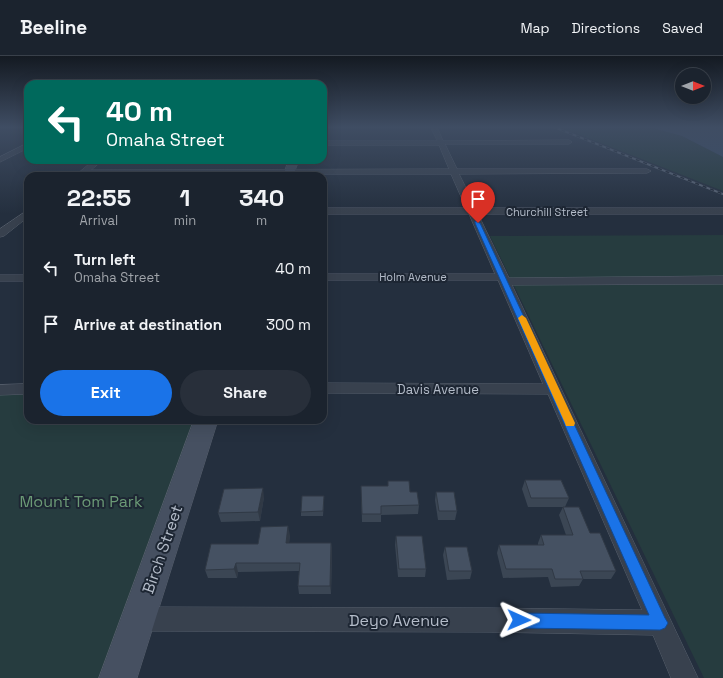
<!DOCTYPE html>
<style>
:root{--surface:#1b232e;--page:#282f3a;--text:#f1f3f6;--muted:#a0a4aa;--line:#39404a;--accent:#1a73e8}
body{margin:0;font-family:"Space Grotesk",sans-serif;background:var(--page);color:var(--text);height:100vh;display:flex;flex-direction:column;font-size:15px;white-space:nowrap}
*{box-sizing:border-box;margin:0}
p{font-size:13px;color:var(--muted)}
.icon{flex:none;width:22px;height:22px;fill:none;stroke:currentColor;stroke-width:2;stroke-linecap:round;stroke-linejoin:round}
.map{position:relative;flex:1;overflow:hidden}
.sheet{position:absolute;left:24px;top:116px;width:303px;height:252px;display:flex;flex-direction:column;background:var(--surface);border-radius:12px;box-shadow:0 4px 16px #0002,0 0 0 1px var(--line)}
.sheet>*{flex:none}
.guide{position:absolute;left:24px;top:24px;width:303px;height:84px;border-radius:12px;box-shadow:0 4px 16px #0002,0 0 0 1px var(--line);background:#00695c;color:#fff;overflow:hidden}
.needle{width:26px;rotate:90deg}
.buttons{position:absolute;left:675px;top:12px;display:grid;gap:8px}
.buttons a{display:grid;place-items:center;width:36px;height:36px;border-radius:50%;background:var(--surface);box-shadow:0 4px 16px #0002,0 0 0 1px var(--line);font-size:20px}
.pin{position:absolute;display:grid;place-items:center;width:34px;height:34px;color:#fff;margin:-41px -17px;border-radius:50% 50% 50% 0;rotate:-45deg;box-shadow:0 0 4px #0007}
.pin .icon{rotate:45deg}
.me{position:absolute;width:44px;margin:-22px;rotate:91deg;stroke-linejoin:round;filter:drop-shadow(0 0 3px #0008)}
.turn{display:flex;align-items:center;gap:14px;height:84px;padding:0 16px;font-size:18px}
.turn .icon{width:52px;height:52px;stroke-width:2.5}
.turn b{display:block;font-size:28px;line-height:34px}
.eta{display:flex;justify-content:space-evenly;align-items:center;height:68px;text-align:center}
.eta b{font-size:24px;font-weight:800;line-height:28px}
.primary-button{display:flex;gap:8px;margin-top:auto;padding:8px 16px}
.primary-button a{flex:1;height:46px;border-radius:24px;background:var(--accent);color:#fff;font-size:16px;font-weight:800;line-height:46px;text-align:center}
.primary-button a+a{background:var(--page);color:var(--text)}
ul{padding:0;list-style:none}
li{display:flex;align-items:center;gap:12px;height:56px;padding:0 16px}
li div{flex:1}
li b{display:block;font-size:15px}
li em{font-style:normal}
header{display:flex;align-items:center;gap:24px;box-sizing:border-box;height:56px;padding:0 20px;background:var(--surface);border-bottom:1px solid var(--line)}
header strong{font-size:19px}
nav{display:flex;gap:22px;margin-inline-start:auto;font-size:14px}
.map>svg:first-child{display:block}
.green{fill:#263c3f}
.water{fill:#394c67}
.lines{fill:none;stroke-linecap:round;stroke-linejoin:round}
.minor-casing{stroke:#565f6c;stroke-width:1}
.secondary-casing{stroke:#565f6c;stroke-width:1}
.minor{fill:#38414e;fill-rule:evenodd}
.secondary{fill:#465061;fill-rule:evenodd}
.rail-casing{stroke:#5a6575;stroke-width:2}
.rail{stroke:#1d2633;stroke-width:1.5;stroke-dasharray:4;stroke-linecap:butt}
.wall{fill:#3b4654}
.shaded-wall{fill:#303945}
.building{fill:#455162;stroke:#303945}
.route{fill:#1a73e8;stroke:#114b97}
.slow{fill:#f59e0b}
.labels{text-anchor:middle;stroke-width:4;stroke-linejoin:round;paint-order:stroke}
.far-street-label{font-size:11px;fill:#b4bcc9;stroke:#1d2633}
.street-label{font-size:13px;fill:#b4bcc9;stroke:#1d2633}
.near-park-label{font-size:16px;fill:#6b9a76;stroke:#1d2633}
.near-street-label{font-size:16px;fill:#b4bcc9;stroke:#1d2633}
</style>
<header>
<strong>Beeline</strong>
<nav><a>Map</a><a>Directions</a><a>Saved</a></nav>
</header>
<div class="map">
<svg width="723" height="622" viewBox="0 0 723 622">
<rect width="100%" height="100%" fill="#242f3e"/>
<g class="green">
<path d="M560,71H649L682,80L723,101V135Z"/>
<path d="M723,179V622H704L490,180Z"/>
<path d="M0,338H28V364H196L102,622H0Z"/>
</g>
<path class="water" d="M649,71H723V101L682,80Z"/>
<g class="lines">
<defs>
<g id="minor">
<path d="M431,71H437L443,85L569,84L572,86L569,88H445L457,113H647L651,115L647,117L459,118L476,152H723V158H478L509,222L723,220V228L512,229L698,622H671L653,579L488,576L138,575L129,572L126,563L129,554L138,551L488,552L642,554L548,338L323,337V327L543,328L498,224H323V218H495L469,158H323V152H466L451,118H85L82,120L77,118L94,104H103L91,114L449,113L439,89H323V85H437Z"/>
<path d="M28,87V92L0,106V101Z"/>
<path d="M28,154V161L4,180L0,181V173Z"/>
<rect x="0" y="219" width="28" height="6"/>
<path d="M28,328V338L0,339V329Z"/>
</g>
<g id="secondary">
<path d="M289,104H299L293,120H283Z"/>
<path d="M194,364H218L137,622H99Z"/>
</g>
</defs>
<use href="#minor" class="minor-casing"/>
<use href="#secondary" class="secondary-casing"/>
<use href="#minor" class="minor"/>
<use href="#secondary" class="secondary"/>
<defs>
<path id="rail" d="M554,71L723,138"/>
</defs>
<use href="#rail" class="rail-casing"/>
<use href="#rail" class="rail"/>
</g>
<g class="wall">
<path d="M525,424L569,442L565,451H528L522,433Z"/>
<path d="M388,425L410,436L419,449L418,458L381,459V466H362L361,430H388Z"/>
<path d="M436,436L457,455L455,464H438L435,444Z"/>
<path d="M264,441L260,465L221,466L218,457Z"/>
<path d="M324,444L323,460H301V456Z"/>
<path d="M563,451L590,477L616,515L611,523H583L579,530L551,531L548,521L503,522L497,497L499,489H538V487L541,479H566L559,459Z"/>
<path d="M290,479L289,487H331L332,495L331,538H299L298,530L299,515L238,516L237,522H208L205,514L258,488Z"/>
<path d="M396,480L426,513L425,521H398L395,489Z"/>
<path d="M445,491L472,515L470,523L447,524L443,499Z"/>
</g>
<g class="shaded-wall">
<path d="M263,432L264,441L260,465L258,456Z"/>
<path d="M288,470L290,479L288,496L286,487Z"/>
<path d="M331,487L332,495L331,538L330,530Z"/>
<path d="M236,507L238,516L237,522L234,513Z"/>
</g>
<g class="building">
<path d="M525,424H561L569,442H531Z"/>
<path d="M388,425H409L410,436H417L419,449L381,450V458H362L361,430H388Z"/>
<path d="M263,432L258,456L218,457L224,433Z"/>
<path d="M436,436H454L457,455H439Z"/>
<path d="M302,440H324L323,455L301,456Z"/>
<path d="M563,451H579L590,477H600L616,515H580L583,523H555L552,513H506L499,489H544L541,479H573Z"/>
<path d="M288,470L286,487H331L330,530H298L300,507H236L234,513L205,514L211,488H258L261,471Z"/>
<path d="M396,480H422L426,513H399Z"/>
<path d="M445,491H467L472,515H449Z"/>
</g>
<linearGradient id="sky" x2="0" y2="1"><stop stop-color="#141a22"/><stop offset="0.45" stop-color="#3f4d63"/><stop offset="1" stop-color="#3f4d63" stop-opacity="0"/></linearGradient>
<rect width="723" height="158" fill="url(#sky)"/>
<path class="route" d="M475,165L480,167L665,562L668,567L665,572L660,574L519,572L514,570L512,564L514,559L519,557L649,559L475,167Z"/>
<path class="slow" d="M522,259L526,262L575,367L574,370H566L565,367L518,262Z"/>
<g class="labels">
<g class="far-street-label">
<text x="547" y="160">Churchill Street</text>
<text x="413" y="225">Holm Avenue</text>
</g>
<g class="street-label">
<text x="438" y="338">Davis Avenue</text>
</g>
<g class="near-park-label">
<text x="81" y="451">Mount Tom Park</text>
</g>
<g class="near-street-label">
<text transform="translate(162 493) rotate(-71)" y="6">Birch Street</text>
<text x="399" y="570">Deyo Avenue</text>
</g>
</g>
</svg>
<div class="buttons">
<a><svg class="needle" viewBox="-14 -14 28 28"><path d="M0-13l5 13h-10z" fill="#e53935"/><path d="M0 13l5-13h-10z" fill="#a0a4aa"/></svg></a>
</div>
<div class="pin" style="left:478px;top:167px;background:#d93025"><svg class="icon" aria-label="arrive" viewBox="0 0 24 24"><path d="M6 21V4h12l-3 4 3 4H6"/></svg></div>
<svg class="me" style="left:519px;top:564px" viewBox="-20 -20 40 40"><path d="M0-17L14 15 0 8-14 15z" fill="#1a73e8" stroke="#fff" stroke-width="4"/></svg>
<div class="guide">
<div class="turn"><svg class="icon" aria-label="left" viewBox="0 0 24 24"><path d="M17 20v-9H6M10 6l-5 5 5 5"/></svg><div><b>40 m</b>Omaha Street</div></div>
</div>
<section class="sheet">
<div class="eta">
<div><b>22:55</b><p>Arrival</p></div>
<div><b>1</b><p>min</p></div>
<div><b>340</b><p>m</p></div>
</div>
<ul>
<li><svg class="icon" aria-label="left" viewBox="0 0 24 24"><path d="M17 20v-9H6M10 6l-5 5 5 5"/></svg><div><b>Turn left</b><p>Omaha Street</p></div><em>40 m</em></li>
<li><svg class="icon" aria-label="arrive" viewBox="0 0 24 24"><path d="M6 21V4h12l-3 4 3 4H6"/></svg><div><b>Arrive at destination</b></div><em>300 m</em></li>
</ul>
<div class="primary-button"><a>Exit</a><a>Share</a></div>
</section>
</div>
